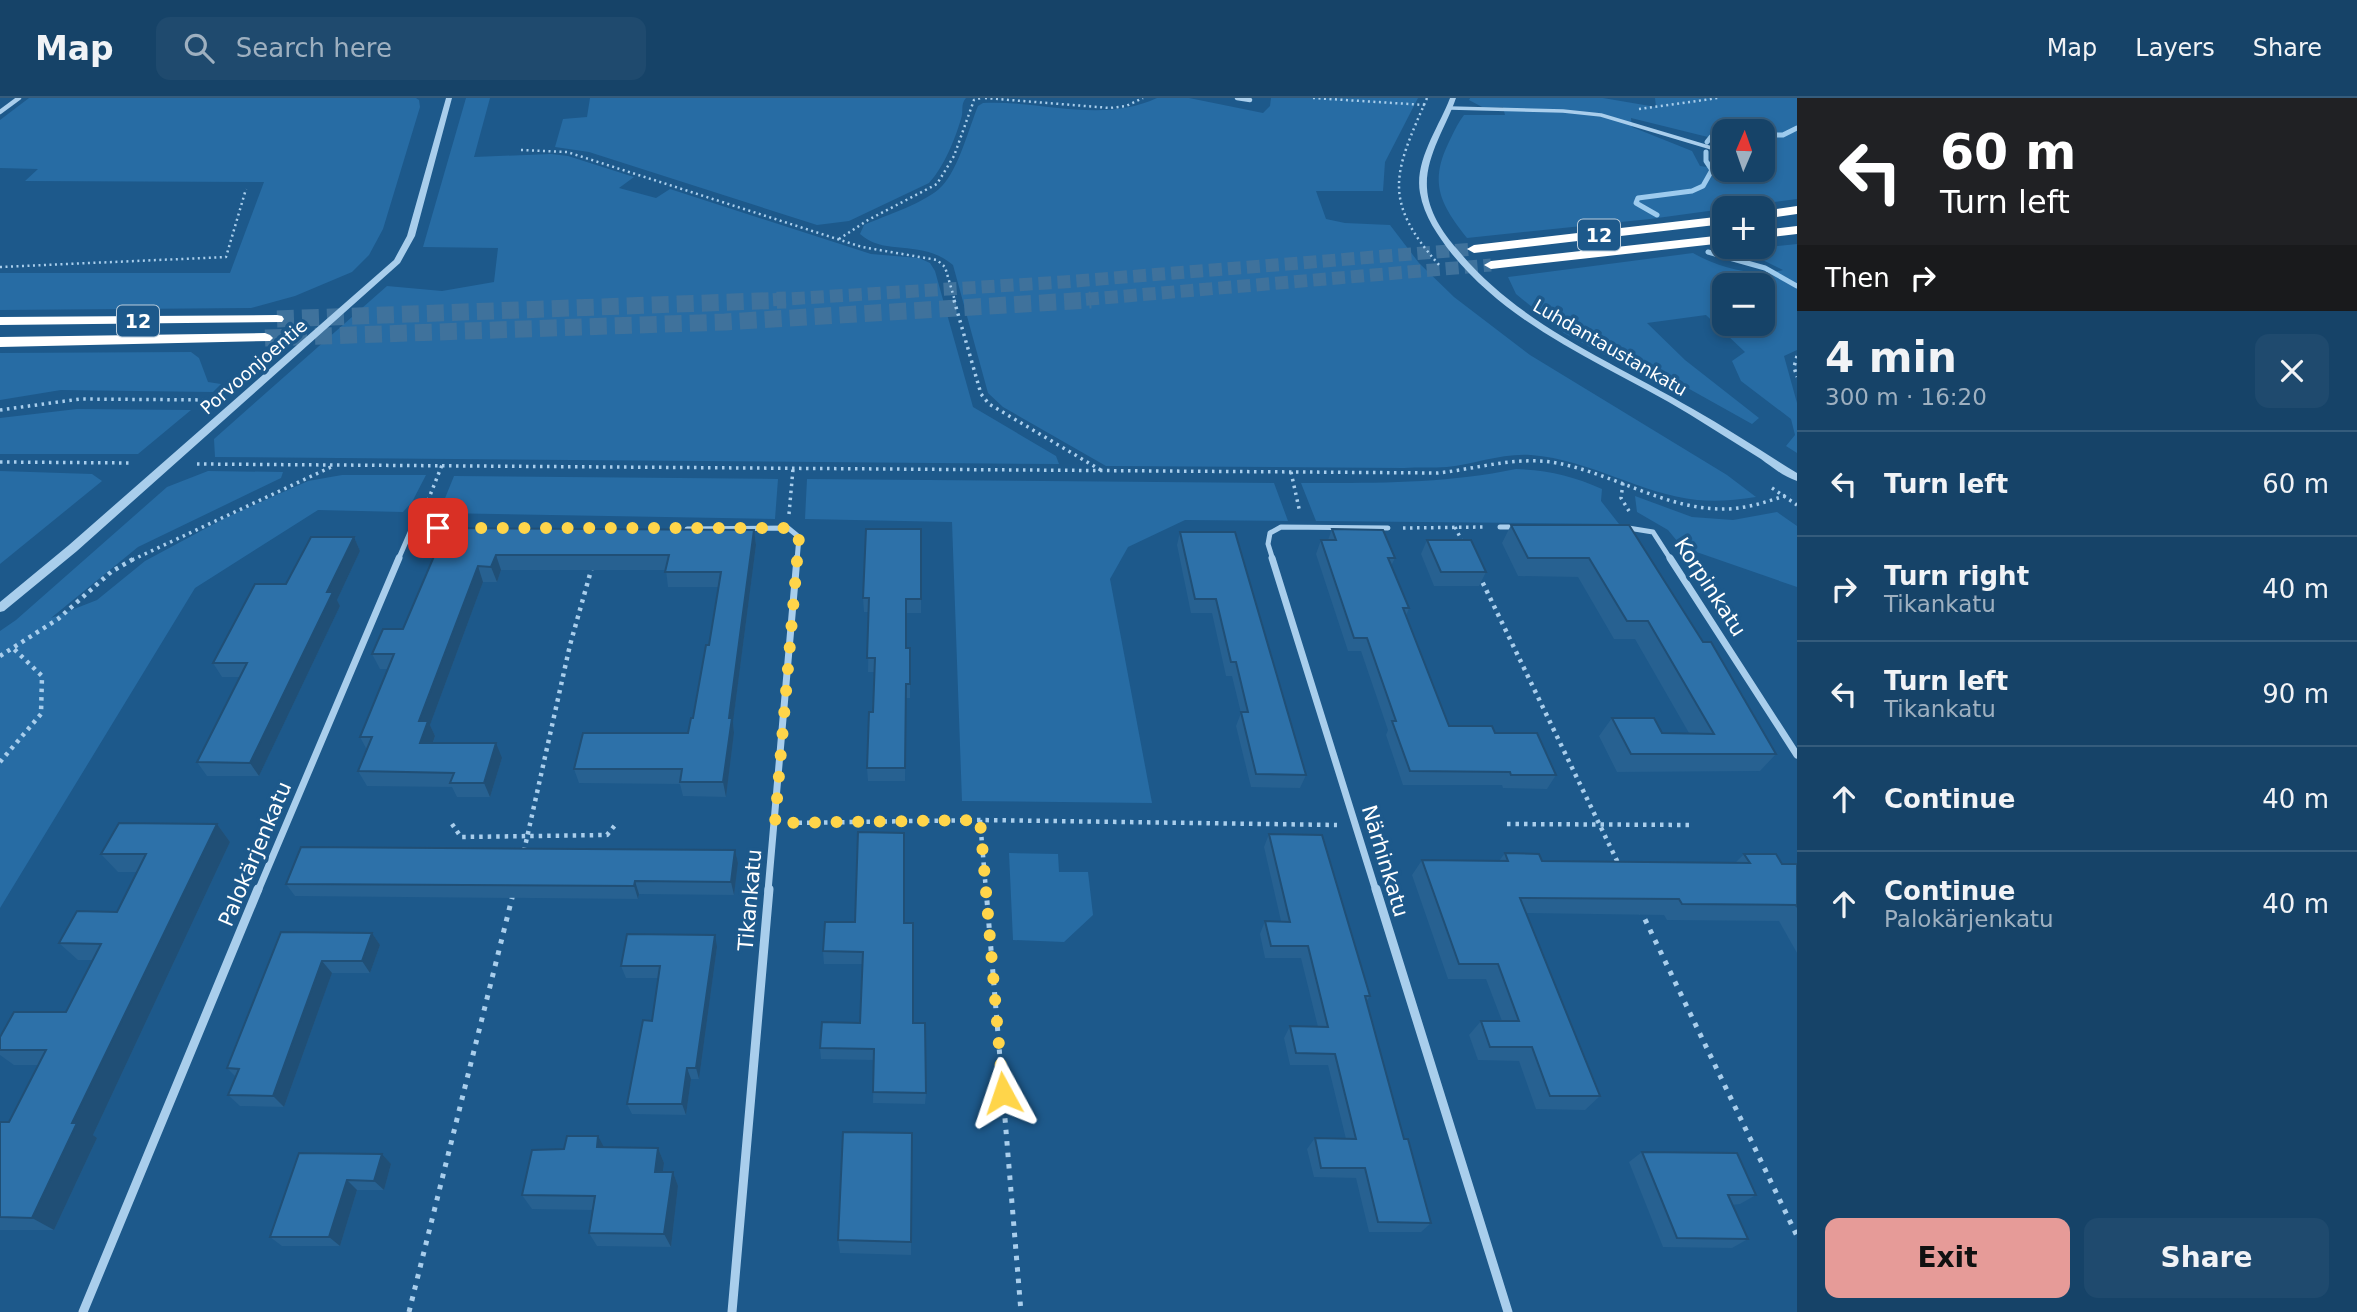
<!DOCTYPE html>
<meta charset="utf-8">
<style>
:root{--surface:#164368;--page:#1f4a6e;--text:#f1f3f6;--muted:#9eb0c0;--line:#355c7c;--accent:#e69b98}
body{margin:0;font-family:"DejaVu Sans",sans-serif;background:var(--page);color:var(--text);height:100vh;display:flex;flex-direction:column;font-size:26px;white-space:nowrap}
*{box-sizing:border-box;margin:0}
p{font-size:23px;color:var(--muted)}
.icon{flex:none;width:38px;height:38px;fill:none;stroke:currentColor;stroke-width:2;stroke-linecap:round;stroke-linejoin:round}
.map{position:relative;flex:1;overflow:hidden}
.sheet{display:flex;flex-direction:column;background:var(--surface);width:560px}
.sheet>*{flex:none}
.top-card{background:#202124;color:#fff;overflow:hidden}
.needle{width:46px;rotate:2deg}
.tools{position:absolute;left:1712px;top:21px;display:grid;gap:14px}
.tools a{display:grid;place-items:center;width:63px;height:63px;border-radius:14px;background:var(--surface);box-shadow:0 4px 10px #0003,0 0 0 2px var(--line);font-size:35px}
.pin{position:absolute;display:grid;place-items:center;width:60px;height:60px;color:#fff;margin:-30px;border-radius:14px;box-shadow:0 4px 10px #0006}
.me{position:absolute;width:77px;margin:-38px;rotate:355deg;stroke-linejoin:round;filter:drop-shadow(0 0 5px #0008)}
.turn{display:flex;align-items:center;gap:24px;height:147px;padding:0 28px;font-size:32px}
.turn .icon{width:91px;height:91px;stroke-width:2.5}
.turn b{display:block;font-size:49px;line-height:60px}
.then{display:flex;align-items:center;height:66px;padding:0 28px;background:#0003;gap:14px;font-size:26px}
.round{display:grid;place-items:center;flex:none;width:74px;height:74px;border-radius:14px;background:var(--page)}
.headline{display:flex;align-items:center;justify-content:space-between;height:119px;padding:0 28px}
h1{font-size:42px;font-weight:700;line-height:52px}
.button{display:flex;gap:14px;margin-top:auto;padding:14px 28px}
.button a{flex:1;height:80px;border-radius:14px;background:var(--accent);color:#111;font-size:28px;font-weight:700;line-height:80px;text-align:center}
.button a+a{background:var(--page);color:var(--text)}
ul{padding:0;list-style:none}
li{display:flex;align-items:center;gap:21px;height:105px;padding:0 28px;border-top:2px solid var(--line)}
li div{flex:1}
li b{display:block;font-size:26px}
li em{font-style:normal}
header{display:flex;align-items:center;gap:42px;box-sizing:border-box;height:98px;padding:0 35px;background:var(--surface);border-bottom:2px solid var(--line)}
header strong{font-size:33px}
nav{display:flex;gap:38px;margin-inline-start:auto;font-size:24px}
.search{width:490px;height:63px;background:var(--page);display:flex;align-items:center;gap:18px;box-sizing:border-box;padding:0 24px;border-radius:14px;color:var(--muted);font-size:26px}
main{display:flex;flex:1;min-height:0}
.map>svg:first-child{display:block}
.green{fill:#276ca4;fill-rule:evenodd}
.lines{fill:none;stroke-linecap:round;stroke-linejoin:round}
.stream{stroke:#9dcbee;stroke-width:5}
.motorway-tunnel-far1{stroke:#3f729c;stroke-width:13;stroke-dasharray:13 6;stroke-linecap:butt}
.motorway-tunnel{stroke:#3f729c;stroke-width:17;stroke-dasharray:17 8;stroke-linecap:butt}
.path-far3{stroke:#a9ceec;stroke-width:2.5;stroke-dasharray:2 3.5;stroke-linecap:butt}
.path-far2{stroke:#a9ceec;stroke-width:3.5;stroke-dasharray:2.5 4.5;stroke-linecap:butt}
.path-far1{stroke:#a9ceec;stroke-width:4.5;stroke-dasharray:3.5 5;stroke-linecap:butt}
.path{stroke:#a9ceec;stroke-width:5;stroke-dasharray:4.5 7;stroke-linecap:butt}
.service{stroke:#a9ceec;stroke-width:3.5}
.minor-far3{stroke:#a9ceec;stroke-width:4.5}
.minor-far2{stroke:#a9ceec;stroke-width:5}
.minor-far1{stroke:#a9ceec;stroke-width:7}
.minor{stroke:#a9ceec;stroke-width:9}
.tertiary{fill:#a9ceec;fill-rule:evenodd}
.motorway{fill:#fff;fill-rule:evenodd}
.wall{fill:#276191}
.shaded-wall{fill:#204f76}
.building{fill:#2d71a9;stroke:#204f76;stroke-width:2}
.route{stroke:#ffd54a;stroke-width:12;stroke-dasharray:0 21.6}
.labels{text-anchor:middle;stroke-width:7;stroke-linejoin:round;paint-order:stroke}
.far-street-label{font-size:18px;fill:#fff;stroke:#1d598b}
.shield{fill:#1d598b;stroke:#bbcddc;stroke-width:2}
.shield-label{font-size:19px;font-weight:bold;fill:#fff}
.street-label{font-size:21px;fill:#fff;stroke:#1d598b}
</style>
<header>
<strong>Map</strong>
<div class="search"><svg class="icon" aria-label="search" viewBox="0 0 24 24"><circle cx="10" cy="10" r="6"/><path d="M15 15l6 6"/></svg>Search here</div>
<nav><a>Map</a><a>Layers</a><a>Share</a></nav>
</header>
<main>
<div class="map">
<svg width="1797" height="1214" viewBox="0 0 1797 1214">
<rect width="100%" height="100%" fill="#1d598b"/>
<g class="green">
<path d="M29,0H416L419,2L420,9L383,131L369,157L352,174L295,198L251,210L0,212V175H230L264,84L25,83L38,71L0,70V22Z"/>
<path d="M466,0H490L474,59L551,56L568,58L634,79L619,90L656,100L670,91L871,156L919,160L930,165L935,173L973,309L1056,358L1059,366L215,359L214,341L387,188L442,193L494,184L498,150L423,149Z"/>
<path d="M590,0H966C960,7 964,13 961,21C955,41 944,69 929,85L849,123L817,127L589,54L555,49L563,21L587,19Z"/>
<path d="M1157,0H1189L1263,15L1270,8L1271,0H1418L1385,64L1383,93H1316L1326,121L1345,125L1390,127L1419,165L1454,199L1530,257L1727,377L1756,399C1736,402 1716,404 1697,402C1641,396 1591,362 1531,357C1502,355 1475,366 1447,369C1433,370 1418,369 1404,370L1106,368L1003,309L988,295L953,167C921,140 885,159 860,136L864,127C886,117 926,105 942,88C958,72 969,30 978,8L983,5C1041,2 1101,26 1157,0Z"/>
<path d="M1470,0H1603L1656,9L1655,0H1797V101L1650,121L1467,140C1441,107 1429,86 1448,46C1453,36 1457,26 1464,17H1505L1503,9L1484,10L1469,2ZM1631,20L1724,43V33H1762V72H1724V64L1719,63L1714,70L1700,68L1692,53L1632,29Z"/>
<path d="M1797,146V252L1784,258L1797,305V355L1786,348L1795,337L1791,321L1741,283L1732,263L1745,254L1706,217L1647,225L1685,262L1759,320L1752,326L1650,269L1629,270L1564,235L1516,196L1508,179L1693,155C1717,169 1756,180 1783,172L1742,152ZM1724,187H1762V226H1724Z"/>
<path d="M191,254L199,260L208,284L221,286L213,294L61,292L0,302V255Z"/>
<path d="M77,311L191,312L138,356H0V320Z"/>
<path d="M1516,371C1547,372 1574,378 1602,391L1601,403L1619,426L1316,423L1301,385C1374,385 1444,386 1516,371Z"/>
<path d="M0,373L92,376L102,383L0,466Z"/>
<path d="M208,373L283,374L281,380L138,449L51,520L97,502L145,463L225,420L308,383L342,377H426L412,404L403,414L318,412L195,490L0,810V533L16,522L167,389Z"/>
<path d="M454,378L778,381L775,421L439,415Z"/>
<path d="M807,381L1274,385L1288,423L1185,422L1128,449L1110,481L1152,705L962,703L952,424L805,421Z"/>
<path d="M1635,398L1692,419L1733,422L1777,414L1797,428V489L1682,449L1668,432L1637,414Z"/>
<path d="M1009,755L1058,756L1059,774H1088L1093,817L1064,844L1013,842Z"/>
</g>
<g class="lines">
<g class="stream">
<path d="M1762,37H1783L1797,30"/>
<path d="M1707,44L1711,39L1724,37"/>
<path d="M1657,117L1636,105L1638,100L1692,93L1703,88L1712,72L1706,63V54"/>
<path d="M1708,154L1765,170L1797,188"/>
</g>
<g class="motorway-tunnel-far1">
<path d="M754,203L1063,184L1474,151"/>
<path d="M1067,203L1491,167"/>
</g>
<g class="motorway-tunnel">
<path d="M277,221L786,202"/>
<path d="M265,240L725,224L1091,202"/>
</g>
<g class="path-far3">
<path d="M985,0L1110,10L1126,8L1143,0"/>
<path d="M1313,0L1425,7"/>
<path d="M1427,0C1395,74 1380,101 1440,168"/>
<path d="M1639,11L1718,0"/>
<path d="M521,52L567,54L862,149L937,162L945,169L955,203"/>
<path d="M839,141L868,122L937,86L954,58L974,2L981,0"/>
<path d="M0,169L226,159L246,91"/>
</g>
<g class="path-far2">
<path d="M954,202L981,296L989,306L1104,374"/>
<path d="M1797,258L1794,269L1797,279"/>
<path d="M0,312L80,301L214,302"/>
<path d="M0,364L133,365"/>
<path d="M197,366L1438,375C1475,371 1513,359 1551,364C1610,373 1666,413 1727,411C1750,410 1769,403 1790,396"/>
<path d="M1291,374L1300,415"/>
<path d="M1623,385L1621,400L1629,413"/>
<path d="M1772,390L1797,407"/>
<path d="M418,412L427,405L442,367"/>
<path d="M789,416L793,371"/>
<path d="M1455,429L1464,447"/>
<path d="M1403,430L1485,429"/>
<path d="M132,462L331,369"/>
</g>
<g class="path-far1">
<path d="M1479,477L1620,769"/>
<path d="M0,558L58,521L111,474L135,460"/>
<path d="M0,664L41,616L42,578L14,551"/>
<path d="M980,722L986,793"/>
<path d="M790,725L980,722L1337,727"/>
<path d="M452,726L461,739L607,737L616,726"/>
<path d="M1507,726L1692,727"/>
<path d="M524,753L570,547L592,469"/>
</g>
<g class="path">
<path d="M986,791L1021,1214"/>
<path d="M1640,811L1797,1138"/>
<path d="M409,1214L513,796"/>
</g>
<path class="service" d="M1450,10L1563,13L1601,17L1715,51"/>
<g class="minor-far3">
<path d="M1237,0L1250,2"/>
<path d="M0,14L19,0"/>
</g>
<g class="minor-far2">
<path d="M1500,429H1519"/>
<path d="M1622,429L1653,434L1671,462"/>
<path d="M687,431L788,430L799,439L797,462"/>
<path d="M398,462L412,430L454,431"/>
<path d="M1273,462L1268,446L1270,435L1281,429L1388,430"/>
</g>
<g class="minor-far1">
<path d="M1272,460L1376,793"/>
<path d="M1670,460L1797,657"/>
<path d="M258,793L399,460"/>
<path d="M768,793L797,460"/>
</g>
<g class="minor">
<path d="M1376,791L1508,1214"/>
<path d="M83,1214L258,791"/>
<path d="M732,1214L769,791"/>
</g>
<g class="tertiary">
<path d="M446,0H452L415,138L400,165L77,453L4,513L0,514V504L69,447L394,162L407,138Z"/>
<path d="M1450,0H1456C1446,29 1425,59 1427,90C1428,113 1443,135 1457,151C1520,228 1610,262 1693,311C1728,331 1763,354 1797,375V383C1784,379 1772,369 1761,361C1737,346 1713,331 1689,316C1606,266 1515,233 1452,156C1438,138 1424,118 1420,95C1414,63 1439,29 1450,0Z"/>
</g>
<g class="motorway">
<path d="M1797,108V116L1762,121V113Z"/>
<path d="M1724,118V126L1474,155L1467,151L1474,147Z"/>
<path d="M1797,128V136L1762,140V132Z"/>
<path d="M1724,137V145L1491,171L1484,167L1491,163Z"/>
<path d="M277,217L282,218L284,221L282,224L0,227V219Z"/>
<path d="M265,235L270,237L273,240L270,243L0,249V239Z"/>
</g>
</g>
<g class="wall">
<path d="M1511,427H1629L1703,544L1776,656L1760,673L1617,674L1599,638L1612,620L1662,635H1689L1635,541H1614L1578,479L1518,478L1502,445Z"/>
<path d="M446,430L754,432L756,447L733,624L734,635L726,699L683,698L680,686L579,685L574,671L688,635L693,620L709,547L718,489H668L666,472H501L497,484H483L430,627L435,638L433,645L502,660L490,699H457L452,689L367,688L358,673L367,652L360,639L388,571H380L372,556L403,531Z"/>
<path d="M921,431V515H906V550L910,586V600H906L905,683H868L867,670L873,614L874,574H868L869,514H864L863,500Z"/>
<path d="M1332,431L1395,460L1391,468L1409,510L1406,518L1449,628L1495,635L1556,677L1547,691L1503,690L1502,687H1403L1386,637L1388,632L1361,553H1348L1316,456L1321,442H1328Z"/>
<path d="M1180,434L1306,677L1300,690L1251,689L1236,628L1241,615L1232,578H1226L1212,515H1191L1177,447Z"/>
<path d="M354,439L360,453L337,502L340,508L259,678H207L197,664L240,579H222L213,565L286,486Z"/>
<path d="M1427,442L1486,474L1479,488H1434L1421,456Z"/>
<path d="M217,726L230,744L93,1037L97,1040L54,1132H0V1024H9L38,967H14L0,957V939L66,914L93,862H78L59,845L117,814L137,774H118L101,756Z"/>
<path d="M1269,736L1370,898L1366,904L1404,1041L1431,1125L1421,1134H1369L1356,1080L1314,1079L1307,1051L1315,1040L1346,1041L1328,967H1290L1284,940L1290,928L1318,929L1301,860H1265L1260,836L1265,823H1281L1264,749Z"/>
<path d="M735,752L738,765L734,797L639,796L638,801L295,798L286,786Z"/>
<path d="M1505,755L1542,763L1735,765L1744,756L1782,766H1797V855L1779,823L1667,822L1664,817L1526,815L1600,998L1585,1012L1536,1011L1519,963L1478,962L1469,937L1481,923H1502L1486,881H1448L1412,777L1422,762L1499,763Z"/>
<path d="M904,825L913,925L926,995L925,1006L873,1005L874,962L821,961L820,950L860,925L862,866H824L823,853Z"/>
<path d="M281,834L372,835L380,847L370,875H332L284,1009L240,1008L228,997L236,979L227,970Z"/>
<path d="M717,849L699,981H691L686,1017L632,1016L627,1006L652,923L659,880H626L621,868Z"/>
<path d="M912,1035L911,1157L840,1155L838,1142Z"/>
<path d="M604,1049L658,1050L664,1065L663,1074H673L678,1088L671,1149L597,1148L589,1135L593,1112L532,1111L522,1097L564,1051Z"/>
<path d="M1642,1054L1756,1097L1740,1106L1732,1107L1748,1141L1732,1150L1663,1149L1629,1064Z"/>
<path d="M382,1056L391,1066L384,1092H357L340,1148H282L270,1139Z"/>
</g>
<g class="shaded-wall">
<path d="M754,432L756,447L733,624L734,635L726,699L723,684L729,620Z"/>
<path d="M354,439L360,453L337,502L340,508L259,678L250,665L327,494Z"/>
<path d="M496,457L501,472L497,484L491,469Z"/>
<path d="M478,468L483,484L430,627L435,638L428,659L420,645L419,623Z"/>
<path d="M496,645L502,660L490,699L484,685Z"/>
<path d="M217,726L230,744L93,1037L97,1040L54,1132L32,1120L72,1025Z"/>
<path d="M735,752L738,765L734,797L731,784Z"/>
<path d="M635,783L639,796L638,801L634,788Z"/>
<path d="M372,835L380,847L370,875L362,863Z"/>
<path d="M715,837L717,849L699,981L696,970Z"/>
<path d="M322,863L332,875L284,1009L273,998Z"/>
<path d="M687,970L691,981L686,1017L682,1006Z"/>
<path d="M598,1038L606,1053L597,1049Z"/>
<path d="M658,1050L664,1065L661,1088L655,1074Z"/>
<path d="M382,1056L391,1066L384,1092L374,1083Z"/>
<path d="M673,1074L678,1088L671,1149L664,1136Z"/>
<path d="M347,1082L357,1092L340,1148L329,1139Z"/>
</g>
<g class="building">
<path d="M1511,427H1629L1703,544H1711L1776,656H1631L1612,620H1654L1662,635L1714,636L1648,523H1627L1589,460H1528Z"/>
<path d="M446,430L754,432L729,620H732L723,684H680L682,671H574L583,635H688L691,620H693L706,547H709L721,474H665L669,457H496L491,469L478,468L419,623H428L420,645H496L484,685H450L454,675L358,673L372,639H360L394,556H372L383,531H403Z"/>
<path d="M866,431H921V501H906V550H910V586H906L905,670H867L869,614H873L875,560H867L869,500H863Z"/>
<path d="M1332,431L1383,432L1395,460H1388L1409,510H1403L1449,628H1492L1495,635H1537L1556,677H1511L1510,674L1410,673L1392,623H1396L1367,540H1354L1321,442H1336Z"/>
<path d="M1180,434H1235L1306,677L1256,676L1241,614H1248L1236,564H1231L1216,501H1195Z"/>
<path d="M311,439H354L327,494H333L250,665L197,664L247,565H213L255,486H286Z"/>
<path d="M1427,442H1471L1486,474H1441Z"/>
<path d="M119,725L217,726L72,1025H77L32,1120L0,1119V1024H9L46,952H0V939L14,914H66L101,846L59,845L77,813L117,814L146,756H101Z"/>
<path d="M858,734L904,735V825H913V925H925L926,995L873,994L874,951L820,950L822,924L860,925L863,854L823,853L825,824H855Z"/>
<path d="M1269,736L1322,737L1370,898H1365L1404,1041H1408L1431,1125L1378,1124L1365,1070H1321L1315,1040L1356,1041L1335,956L1296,955L1290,928L1328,929L1308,848H1271L1265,823L1290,824Z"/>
<path d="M301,749L735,752L731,784L635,783L634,788L286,786Z"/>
<path d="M1505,755L1539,756L1542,763L1750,765L1744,756H1776L1782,766H1797V809L1796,807L1682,806L1679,801L1520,800L1600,998H1550L1532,949H1490L1481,923H1519L1498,866H1459L1422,762L1508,763Z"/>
<path d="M281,834L372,835L362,863H322L273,998L228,997L239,971L227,970Z"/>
<path d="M627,836L715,837L696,970H687L682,1006H627L643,922L652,923L660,868H621Z"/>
<path d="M843,1034L912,1035L911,1144L838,1142Z"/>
<path d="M567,1038H598L597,1049L658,1050L655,1074H673L664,1136L589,1135L595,1098L522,1097L532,1052L564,1051Z"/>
<path d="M1642,1054L1737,1055L1756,1097H1728L1748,1141L1677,1140Z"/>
<path d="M299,1055L382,1056L374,1083L347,1082L329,1139H270Z"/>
</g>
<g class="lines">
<path class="route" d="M438,430H788L799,439L775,725L980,722L1003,995"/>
</g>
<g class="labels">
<g class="far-street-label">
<text transform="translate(1610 250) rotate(30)" y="6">Luhdantaustankatu</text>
<text transform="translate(254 269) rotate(-41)" y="6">Porvoonjoentie</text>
</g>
<g class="shield">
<rect x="1578" y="121.5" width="42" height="31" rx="5"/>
<rect x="117" y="207.5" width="42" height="31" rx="5"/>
</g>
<g class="shield-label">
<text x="1599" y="144">12</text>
<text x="138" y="230">12</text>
</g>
<g class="street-label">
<text transform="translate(1710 489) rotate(57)" y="7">Korpinkatu</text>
<text transform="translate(255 756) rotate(-67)" y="7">Palokärjenkatu</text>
<text transform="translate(1385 763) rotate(73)" y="7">Närhinkatu</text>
<text transform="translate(750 802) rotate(-85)" y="7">Tikankatu</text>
</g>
</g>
</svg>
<div class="tools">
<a><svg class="needle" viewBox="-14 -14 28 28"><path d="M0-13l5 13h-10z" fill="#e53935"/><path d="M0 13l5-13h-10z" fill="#9eb0c0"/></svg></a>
<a>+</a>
<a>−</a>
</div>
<div class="pin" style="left:438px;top:430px;background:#d93025"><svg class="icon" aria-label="arrive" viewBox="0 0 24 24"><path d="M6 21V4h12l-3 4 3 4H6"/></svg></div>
<svg class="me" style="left:1003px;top:995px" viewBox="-20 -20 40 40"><path d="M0-17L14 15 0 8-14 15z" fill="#ffd54a" stroke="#fff" stroke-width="4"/></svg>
</div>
<section class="sheet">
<div class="top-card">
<div class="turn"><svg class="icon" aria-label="left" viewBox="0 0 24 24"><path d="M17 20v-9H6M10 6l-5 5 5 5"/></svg><div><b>60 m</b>Turn left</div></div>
<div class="then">Then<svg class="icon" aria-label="right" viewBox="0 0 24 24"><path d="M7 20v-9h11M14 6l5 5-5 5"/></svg></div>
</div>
<div class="headline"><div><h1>4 min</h1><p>300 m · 16:20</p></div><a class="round"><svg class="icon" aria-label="close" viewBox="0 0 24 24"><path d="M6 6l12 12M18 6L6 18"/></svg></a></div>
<ul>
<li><svg class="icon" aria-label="left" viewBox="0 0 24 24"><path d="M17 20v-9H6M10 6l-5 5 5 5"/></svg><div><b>Turn left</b></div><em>60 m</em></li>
<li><svg class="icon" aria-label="right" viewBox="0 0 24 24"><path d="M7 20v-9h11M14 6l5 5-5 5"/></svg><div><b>Turn right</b><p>Tikankatu</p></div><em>40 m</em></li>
<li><svg class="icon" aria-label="left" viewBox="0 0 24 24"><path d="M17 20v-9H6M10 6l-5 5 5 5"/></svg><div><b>Turn left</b><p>Tikankatu</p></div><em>90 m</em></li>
<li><svg class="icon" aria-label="ahead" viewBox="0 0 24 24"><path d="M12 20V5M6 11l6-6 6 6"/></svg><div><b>Continue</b></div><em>40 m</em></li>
<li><svg class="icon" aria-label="ahead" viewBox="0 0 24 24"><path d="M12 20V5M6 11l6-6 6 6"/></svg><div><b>Continue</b><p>Palokärjenkatu</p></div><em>40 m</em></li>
</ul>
<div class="button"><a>Exit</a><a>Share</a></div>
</section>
</main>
